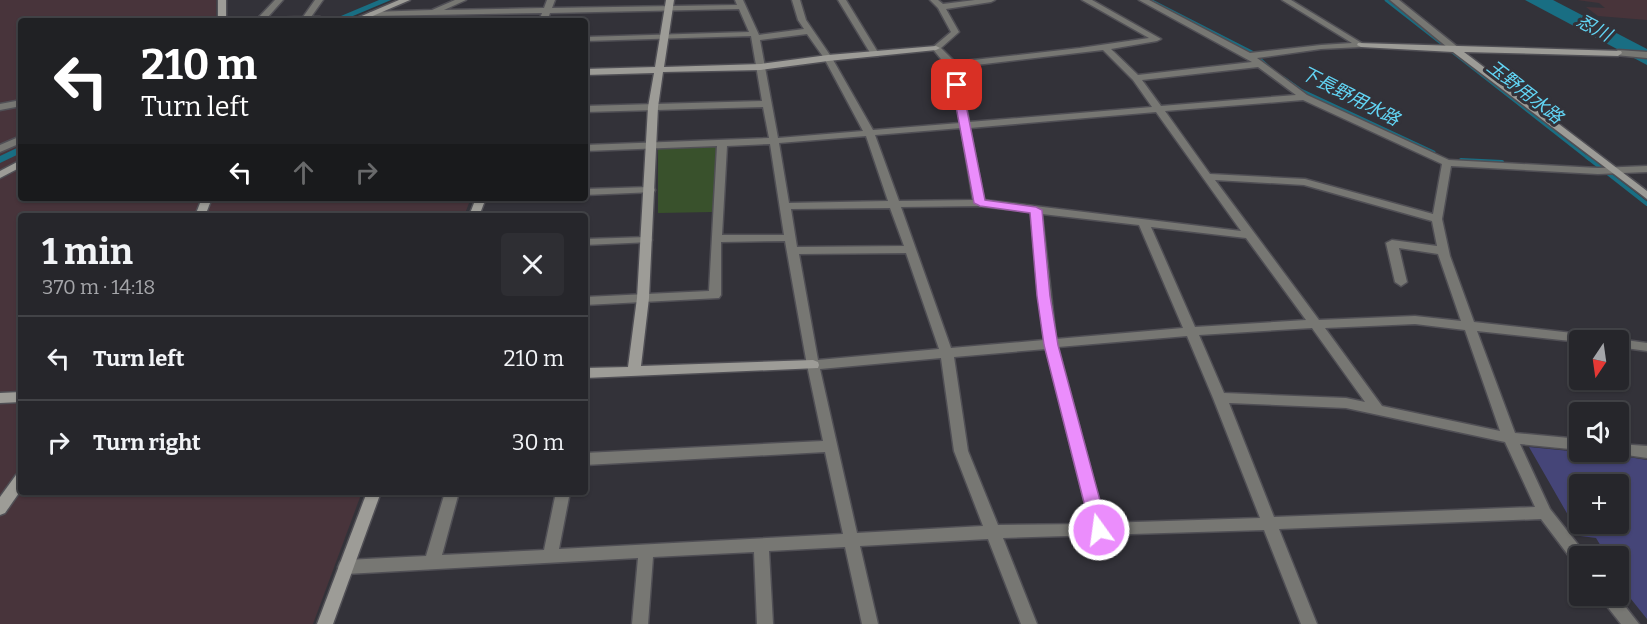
<!DOCTYPE html>
<meta charset="utf-8">
<style>
:root{--surface:#26262b;--page:#2e2e33;--text:#f1f3f6;--muted:#a4a5a9;--line:#424347}
body{margin:0;font-family:Bitter,"Noto Sans JP",serif;background:var(--page);color:var(--text);height:100vh;display:flex;flex-direction:column;font-size:22px;white-space:nowrap}
*{box-sizing:border-box;margin:0}
p{font-size:20px;color:var(--muted)}
.icon{flex:none;width:33px;height:33px;fill:none;stroke:currentColor;stroke-width:2;stroke-linecap:round;stroke-linejoin:round}
.map{position:relative;flex:1;overflow:hidden}
.side{position:absolute;left:18px;top:213px;width:570px;height:282px;display:flex;flex-direction:column;background:var(--surface);border-radius:6px;box-shadow:0 2px 4px #0004,0 0 0 2px var(--line)}
.side>*{flex:none}
.banner{position:absolute;left:18px;top:18px;width:570px;height:183px;border-radius:6px;box-shadow:0 2px 4px #0004,0 0 0 2px var(--line);background:#202124;color:#fff;overflow:hidden}
.needle{width:39px;rotate:193deg}
.buttons{position:absolute;left:1569px;top:330px;display:grid;gap:12px}
.buttons a{display:grid;place-items:center;width:60px;height:60px;border-radius:6px;background:var(--surface);box-shadow:0 2px 4px #0004,0 0 0 2px var(--line);font-size:30px}
.pin{position:absolute;display:grid;place-items:center;width:51px;height:51px;color:#fff;margin:-26px;border-radius:12px;box-shadow:0 3px 9px #0006}
.me{position:absolute;width:66px;margin:-33px;rotate:346deg;stroke-linejoin:round;filter:drop-shadow(0 0 4px #0008)}
.turn{display:flex;align-items:center;gap:21px;height:126px;padding:0 24px;font-size:27px}
.turn .icon{width:78px;height:78px;stroke-width:2.5}
.turn b{display:block;font-size:42px;line-height:51px}
.lanes{display:flex;align-items:center;height:57px;padding:0 24px;background:#0003;justify-content:center;gap:30px;direction:ltr}
.lanes .off{opacity:.35}
.round{display:grid;place-items:center;flex:none;width:63px;height:63px;border-radius:6px;background:var(--page)}
.head{display:flex;align-items:center;justify-content:space-between;height:102px;padding:0 24px}
h1{font-size:36px;font-weight:700;line-height:45px}
ul{padding:0;list-style:none}
li{display:flex;align-items:center;gap:18px;height:84px;padding:0 24px;border-top:2px solid var(--line)}
li div{flex:1}
li b{display:block;font-size:22px}
li em{font-style:normal}
.map>svg:first-child{display:block}
.industrial{fill:#48343b}
.education{fill:#48343a}
.green{fill:#39512c}
.water{fill:#196e83}
.lines{fill:none;stroke-linecap:round;stroke-linejoin:round}
.stream-far1{stroke:#196e83;stroke-width:3}
.stream{stroke:#196e83;stroke-width:4}
.canal{fill:#196e83;fill-rule:evenodd}
.building{fill:#454578;fill-rule:evenodd}
.street-casing{stroke:#504f55;stroke-width:3}
.secondary-casing{stroke:#504f55;stroke-width:3}
.street{fill:#777773;fill-rule:evenodd}
.secondary{fill:#9d9c97;fill-rule:evenodd}
.route{fill:#eb8dfc;stroke:#995ca4;stroke-width:1.5}
.labels{text-anchor:middle;stroke-width:6;stroke-linejoin:round;paint-order:stroke}
.far-water-label{font-size:18px;font-style:italic;fill:#62d5f5;stroke:#333239}
</style>
<div class="map">
<svg width="1647" height="624" viewBox="0 0 1647 624">
<rect width="100%" height="100%" fill="#333239"/>
<path class="industrial" d="M0,0H216V21H21V198H471L464,216H21V492H362L313,624H0Z"/>
<path class="education" d="M1577,0H1647V20L1598,16L1586,7L1605,8L1599,3Z"/>
<path class="green" d="M717,146L713,212L658,213V148Z"/>
<path class="water" d="M1525,0H1553L1647,49V65Z"/>
<g class="lines">
<g class="stream-far1">
<path d="M1150,0L1252,52"/>
<path d="M1386,0L1589,159"/>
<path d="M1259,58L1270,68"/>
<path d="M1284,78L1301,90L1434,152"/>
</g>
<g class="stream">
<path d="M1587,157L1647,204"/>
<path d="M1461,160L1502,162"/>
</g>
<g class="canal">
<path d="M379,0H391L341,21H329Z"/>
<path d="M21,146V153L0,163V156Z"/>
</g>
</g>
<path class="building" d="M1529,447L1580,452H1597L1647,460V619L1631,599L1618,577V556H1607L1596,538L1580,536ZM1580,484H1618V524H1580Z"/>
<g class="lines">
<defs>
<g id="street">
<path d="M275,0H283L267,18L303,17L315,0H323L311,17H320L324,19L321,21H230L234,19L258,18Z"/>
<path d="M455,0H466L444,10L544,8L547,0H555L552,8L737,5L735,0H743L759,35L804,29L798,20L792,0H800L806,20L832,58L873,130L960,123L950,66L945,64L932,48L951,32L938,8L930,0H938L943,4L975,0H995L991,2L946,9L959,32L941,48L955,62L1080,48L1149,38L1082,0H1092L1161,39L1157,41L1111,49L1138,75L1252,62L1139,0H1149L1250,53L1321,45L1352,43L1282,0H1291L1365,45L1361,47L1321,49L1257,58L1307,95L1449,160L1598,168L1647,166V172L1598,174L1451,166L1442,219L1450,256L1474,322L1599,336L1605,340H1580V342L1477,331L1515,433L1580,439V450L1520,444L1550,509L1587,556H1580V566L1575,564L1541,519L1279,529L1317,624H1301L1264,530L1003,538L1037,624H1021L988,539L860,546L878,624H862L845,547L769,551L773,624H757L754,552L653,557L648,624H632L638,558L346,574L340,572L338,567L340,562L346,560L426,556L445,492H459L442,555L544,550L556,492H570L559,549L843,534L825,452L585,465V453L823,441L807,365L785,241L721,242V295L719,298L585,305V297L709,291L717,146L585,151V145L769,138L763,107L585,112V106L762,101L751,36L585,41V37L749,32L739,9L550,13L547,21H539L542,13L371,16L367,14L371,12L432,10ZM807,34L824,58L863,131L778,138L760,40ZM1103,50L1133,80L1152,107L969,122L959,67ZM1258,67L1296,95L1161,106L1142,80ZM1303,100L1442,164L1433,214L1305,179L1210,174L1165,111ZM1156,112L1241,231L984,200L970,128ZM961,128L973,200L899,201L875,135ZM866,136L888,201L789,203L779,143ZM770,144L784,235H722L727,146ZM1215,180L1304,185L1432,221L1437,246L1392,240L1386,243L1395,282L1401,286L1407,282L1399,248L1438,254L1461,321L1415,316L1319,320ZM979,206L1031,212L1044,340L951,348L901,207ZM890,208L904,246L797,247L791,209ZM1042,214L1139,225L1183,328L1056,339ZM1151,227L1246,238L1306,320L1195,327ZM906,253L939,349L818,360L799,254ZM1415,324L1465,330L1500,431L1382,406L1325,328ZM1312,328L1365,402L1346,398L1224,393L1199,335ZM1187,336L1213,398L1260,518L1105,523L1058,347ZM1046,349L1090,524L998,525L968,451L954,357ZM941,358L954,451L983,526L857,533L820,369ZM1229,403L1346,408L1505,442L1535,507L1274,517Z"/>
<path d="M838,0H846L879,54L878,56H872Z"/>
<path d="M1390,0H1399L1459,48V52H1453Z"/>
<path d="M1618,50L1647,52V58L1615,55L1614,53Z"/>
<path d="M21,100V106L0,110V104Z"/>
<path d="M21,136V143L0,152V145Z"/>
<path d="M650,187L654,188L655,190L654,192L585,195V189Z"/>
<path d="M647,237L651,238L652,240L651,242L585,245V239Z"/>
<path d="M1618,339L1647,343V351L1618,347V340H1613Z"/>
<path d="M1618,444L1647,446V458L1613,453L1612,452H1618Z"/>
<path d="M1599,596H1617L1639,624H1621Z"/>
</g>
<g id="secondary">
<rect x="218" y="0" width="8" height="21"/>
<path d="M399,0H410L361,21H350Z"/>
<path d="M666,0H674L664,67L761,64L828,55L936,46L940,48L936,50L828,61L761,70L663,72L658,107L649,298L641,366L813,360L818,362L819,365L818,368L585,378V368L628,367L637,298L648,107L654,73L585,75V69L655,67Z"/>
<path d="M1358,43L1621,51L1622,53L1618,56L1464,52L1647,191V199L1453,52L1361,47L1357,45Z"/>
<path d="M21,160V167L0,178V171Z"/>
<path d="M202,198H212L205,216H195Z"/>
<path d="M476,198H486L479,216H469Z"/>
<path d="M21,392V402L0,403V393Z"/>
<path d="M21,473V490L5,513L0,515V497L16,475Z"/>
<path d="M367,492H381L333,624H317Z"/>
</g>
</defs>
<use href="#street" class="street-casing"/>
<use href="#secondary" class="secondary-casing"/>
<use href="#street" class="street"/>
<use href="#secondary" class="secondary"/>
</g>
<path class="route" d="M957,82L962,85L985,200L1036,207L1042,210L1050,296L1058,345L1108,530L1105,535L1099,538L1093,535L1091,530L1044,345L1037,296L1030,213L980,206L974,203L952,85Z"/>
<g class="labels">
<g class="far-water-label">
<text transform="translate(1594 28) rotate(28)" y="6">忍川</text>
<text transform="translate(1525 92) rotate(38)" y="6">玉野用水路</text>
<text transform="translate(1350 96) rotate(27)" y="6">下長野用水路</text>
</g>
</g>
</svg>
<div class="buttons">
<a><svg class="needle" viewBox="-14 -14 28 28"><path d="M0-13l5 13h-10z" fill="#e53935"/><path d="M0 13l5-13h-10z" fill="#a4a5a9"/></svg></a>
<a><svg class="icon" aria-label="sound" viewBox="0 0 24 24"><path d="M4 9h4l5-4v14l-5-4H4zM17 9q2 3 0 6"/></svg></a>
<a>+</a>
<a>−</a>
</div>
<div class="pin" style="left:957px;top:85px;background:#d93025"><svg class="icon" aria-label="arrive" viewBox="0 0 24 24"><path d="M6 21V4h12l-3 4 3 4H6"/></svg></div>
<svg class="me" style="left:1099px;top:530px" viewBox="-20 -20 40 40"><circle r="17" fill="#eb8dfc" stroke="#fff" stroke-width="3"/><path d="M0-11L8 9 0 5-8 9z" fill="#fff"/></svg>
<div class="banner">
<div class="turn"><svg class="icon" aria-label="left" viewBox="0 0 24 24"><path d="M17 20v-9H6M10 6l-5 5 5 5"/></svg><div><b>210 m</b>Turn left</div></div>
<div class="lanes"><svg class="icon" aria-label="left" viewBox="0 0 24 24"><path d="M17 20v-9H6M10 6l-5 5 5 5"/></svg><svg class="icon off" aria-label="ahead" viewBox="0 0 24 24"><path d="M12 20V5M6 11l6-6 6 6"/></svg><svg class="icon off" aria-label="right" viewBox="0 0 24 24"><path d="M7 20v-9h11M14 6l5 5-5 5"/></svg></div>
</div>
<section class="side">
<div class="head"><div><h1>1 min</h1><p>370 m · 14:18</p></div><a class="round"><svg class="icon" aria-label="close" viewBox="0 0 24 24"><path d="M6 6l12 12M18 6L6 18"/></svg></a></div>
<ul>
<li><svg class="icon" aria-label="left" viewBox="0 0 24 24"><path d="M17 20v-9H6M10 6l-5 5 5 5"/></svg><div><b>Turn left</b></div><em>210 m</em></li>
<li><svg class="icon" aria-label="right" viewBox="0 0 24 24"><path d="M7 20v-9h11M14 6l5 5-5 5"/></svg><div><b>Turn right</b></div><em>30 m</em></li>
</ul>
</section>
</div>
